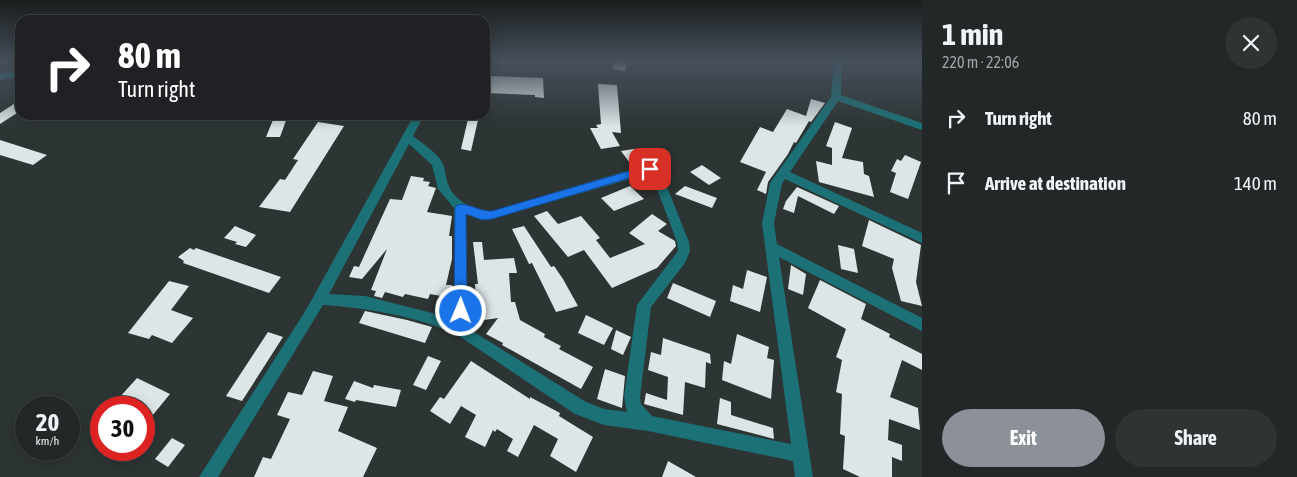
<!DOCTYPE html>
<meta charset="utf-8">
<style>
:root{--surface:#222727;--page:#2e3333;--text:#f1f3f6;--muted:#a2a5a7;--line:#3f4444;--accent:#8c9099}
body{margin:0;font-family:"Asap Condensed",sans-serif;background:var(--page);color:var(--text);height:100vh;display:flex;flex-direction:column;font-size:19px;white-space:nowrap}
*{box-sizing:border-box;margin:0}
p{font-size:16px;color:var(--muted)}
.icon{flex:none;width:28px;height:28px;fill:none;stroke:currentColor;stroke-width:2;stroke-linecap:round;stroke-linejoin:round}
.map{position:relative;flex:1;overflow:hidden}
.side{display:flex;flex-direction:column;background:var(--surface);width:375px}
.side>*{flex:none}
.hud{position:absolute;left:15px;top:15px;width:475px;height:105px;border-radius:15px;box-shadow:0 2px 12px #0003,0 0 0 1px var(--line);background:#202124;color:#fff;overflow:hidden}
.speed{position:absolute;left:15px;top:396px;display:flex;gap:10px;font-size:25px;font-weight:700;text-align:center}
.speed>*{display:grid;place-content:center;width:65px;height:65px;border-radius:50%;background:var(--surface);box-shadow:0 2px 12px #0003,0 0 0 1px var(--line);line-height:1}
.speed small{font-size:12px;font-weight:400}
.speed .limit{border:8px solid #d22;background:#fff;color:#111}
.pin{position:absolute;display:grid;place-items:center;width:42px;height:42px;color:#fff;margin:-21px;border-radius:10px;box-shadow:0 2px 8px #0006}
.me{position:absolute;width:55px;margin:-28px;rotate:1deg;stroke-linejoin:round;filter:drop-shadow(0 0 4px #0008)}
.turn{display:flex;align-items:center;gap:18px;height:105px;padding:0 20px;font-size:22px}
.turn .icon{width:65px;height:65px;stroke-width:2.5}
.turn b{display:block;font-size:35px;line-height:42px}
.round{display:grid;place-items:center;flex:none;width:52px;height:52px;border-radius:26px;background:var(--page)}
.summary{display:flex;align-items:center;justify-content:space-between;height:85px;padding:0 20px}
h1{font-size:30px;font-weight:700;line-height:38px}
.primary-button{display:flex;gap:10px;margin-top:auto;padding:10px 20px}
.primary-button a{flex:1;height:58px;border-radius:30px;background:var(--accent);color:#fff;font-size:20px;font-weight:700;line-height:58px;text-align:center}
.primary-button a+a{background:var(--page);color:var(--text)}
ul{padding:0;list-style:none}
li{display:flex;align-items:center;gap:15px;height:65px;padding:0 20px}
li div{flex:1}
li b{display:block;font-size:19px}
li em{font-style:normal}
main{display:flex;flex:1;min-height:0}
.map>svg:first-child{display:block}
.building{fill:#dde5e6}
.lines{fill:none;stroke-linecap:round;stroke-linejoin:round}
.minor{fill:#1b7175;fill-rule:evenodd}
.route{fill:#1a73e8;stroke:#114b97}
</style>
<main>
<div class="map">
<svg width="922" height="477" viewBox="0 0 922 477">
<rect width="100%" height="100%" fill="#2d3434"/>
<g class="building">
<path d="M615,61H627L625,71L612,69Z"/>
<path d="M488,76L543,78L544,98L535,97V95L486,93Z"/>
<path d="M598,84L617,85L621,133L612,132L620,146L601,149L590,128H598L596,125L601,124Z"/>
<path d="M811,99L825,103L811,122L809,121L796,143L794,142L788,154L768,182L766,194L757,190L766,172L740,162L760,127L773,132L787,109L806,116Z"/>
<path d="M20,100V111L0,124V113Z"/>
<path d="M275,115H288L280,137H266Z"/>
<path d="M468,119L478,120L471,151L461,149Z"/>
<path d="M318,122L344,126L290,212L259,207L280,179L285,180L298,160L293,159Z"/>
<path d="M835,122L852,128L842,158L863,162L864,174L869,176L874,197L819,182L816,161L832,165V148L826,146Z"/>
<path d="M0,140L47,155L33,165L0,155Z"/>
<path d="M634,149L645,164L633,167L621,151Z"/>
<path d="M905,155L921,162L908,199L890,192L896,173L891,171L897,159L901,161Z"/>
<path d="M702,165L721,178L709,185L690,172Z"/>
<path d="M411,176L424,178L423,181L430,182L428,186L436,188L427,212L452,216L449,236H452V259L446,285H452V298L430,294L428,299L405,294L403,297L385,292L382,298L374,296L376,291L371,290L387,249L362,279L349,277L354,266L359,267L390,199L402,200Z"/>
<path d="M630,186L644,199L614,211L601,198Z"/>
<path d="M685,186L717,198L712,208L675,194Z"/>
<path d="M797,187L839,206L834,214L798,196L794,213L783,209L786,201Z"/>
<path d="M547,211L558,224L581,216L600,238L596,240L610,258L645,244L629,233L652,214L667,224L658,231L675,241L676,246L657,268L612,288L584,250L568,257L534,216Z"/>
<path d="M869,220L921,245L916,282L922,306L901,301L892,268L894,259L862,246Z"/>
<path d="M235,226L256,235L246,247L235,244L237,242L224,238Z"/>
<path d="M524,226L551,267L554,266L563,279L578,306L556,312L532,263L529,264L512,229Z"/>
<path d="M473,242H482L484,260L514,258L517,273H509L511,302H515L520,320L545,334L544,337L561,346L559,349L593,367L581,389L502,345L503,343L486,334L498,318L477,321L475,284H478Z"/>
<path d="M838,245L854,249L858,273L841,269Z"/>
<path d="M190,248L194,250L196,248L281,277L269,293L183,263L184,261L178,257Z"/>
<path d="M791,265L806,274L803,295L788,289Z"/>
<path d="M747,270L767,277L760,312L730,301L733,285L743,289Z"/>
<path d="M820,280L866,304L861,319L890,334L889,337L922,354V370L902,360L890,397L918,408L920,430L889,419L888,440L902,445V461L892,457V477H860L843,469L845,436L840,434L842,394L836,392L842,360L836,357L846,329L808,308Z"/>
<path d="M169,281L189,286L171,310L193,318L172,343L152,335L149,339L128,333Z"/>
<path d="M673,283L716,301L710,317L667,298Z"/>
<path d="M365,311L407,320L432,327L425,343L359,323Z"/>
<path d="M586,315L613,328L604,345L578,333Z"/>
<path d="M616,330L631,337L623,355L611,349Z"/>
<path d="M268,332L283,337L242,401L226,396Z"/>
<path d="M737,334L769,347L767,358L774,360L771,399L722,380L724,361L731,364Z"/>
<path d="M663,338L710,354L711,364L706,362L705,388L685,382L683,415L644,404L646,393L667,400L668,377L648,370L651,352L661,355Z"/>
<path d="M428,356L441,361L426,390L413,385Z"/>
<path d="M471,361L530,399V397L560,413L559,416L593,437L576,472L550,456L558,439L534,425L518,457L507,451L513,439L497,429L495,432L493,430L485,447L465,437L476,415L461,406L450,424L430,411L440,397L444,399Z"/>
<path d="M605,369L625,376L622,408L597,399Z"/>
<path d="M313,371L333,376L324,401L348,407L338,431L377,448L363,477H254L263,457L271,459L290,419L277,415L288,392L302,395Z"/>
<path d="M137,378L170,394L152,416L144,412V408H135L118,399Z"/>
<path d="M354,381L373,388L374,385L401,390L396,407L356,400L355,402L345,399Z"/>
<path d="M720,398L731,402V415L773,428L774,439L717,424Z"/>
<path d="M172,438L185,445L168,467L155,459Z"/>
<path d="M668,461L696,477H662Z"/>
</g>
<g class="lines">
<g class="minor">
<path d="M834,61H842L841,95L922,123V130L838,101L790,172L922,233V243L785,179L782,184L774,223L777,244L922,318V331L779,257L813,477H795L793,461L648,431L604,425L575,414L456,334C416,316 367,308 323,305L218,477H199L306,310L414,115H424L413,136C423,144 435,151 442,162C446,169 445,177 448,184C454,202 475,210 492,211L643,166L659,167L689,242L690,251L685,263L651,307L640,397L641,404L652,416L791,444L762,223L770,183L831,97ZM409,144L432,165L438,189L454,208V308L444,316L365,296L329,294ZM651,173L677,242L678,251L637,305L624,397L627,412L604,409L586,402L458,322L468,311L466,215L492,219Z"/>
<path d="M20,70V76L0,80V74Z"/>
</g>
</g>
<linearGradient id="sky" x2="0" y2="1"><stop stop-color="#191d1d"/><stop offset="0.48" stop-color="#46505c"/><stop offset="1" stop-color="#46505c" stop-opacity="0"/></linearGradient>
<rect width="922" height="127" fill="url(#sky)"/>
<path class="route" d="M650,165L655,169L653,171L492,219L482,220L466,214L467,311L465,315L461,316L456,315L454,311L455,208L457,205C468,202 480,212 492,211Z"/>
</svg>
<div class="speed"><div>20<small>km/h</small></div><div class="limit">30</div></div>
<div class="pin" style="left:650px;top:169px;background:#d93025"><svg class="icon" aria-label="arrive" viewBox="0 0 24 24"><path d="M6 21V4h12l-3 4 3 4H6"/></svg></div>
<svg class="me" style="left:461px;top:311px" viewBox="-20 -20 40 40"><circle r="17" fill="#1a73e8" stroke="#fff" stroke-width="3"/><path d="M0-11L8 9 0 5-8 9z" fill="#fff"/></svg>
<div class="hud">
<div class="turn"><svg class="icon" aria-label="right" viewBox="0 0 24 24"><path d="M7 20v-9h11M14 6l5 5-5 5"/></svg><div><b>80 m</b>Turn right</div></div>
</div>
</div>
<section class="side">
<div class="summary"><div><h1>1 min</h1><p>220 m · 22:06</p></div><a class="round"><svg class="icon" aria-label="close" viewBox="0 0 24 24"><path d="M6 6l12 12M18 6L6 18"/></svg></a></div>
<ul>
<li><svg class="icon" aria-label="right" viewBox="0 0 24 24"><path d="M7 20v-9h11M14 6l5 5-5 5"/></svg><div><b>Turn right</b></div><em>80 m</em></li>
<li><svg class="icon" aria-label="arrive" viewBox="0 0 24 24"><path d="M6 21V4h12l-3 4 3 4H6"/></svg><div><b>Arrive at destination</b></div><em>140 m</em></li>
</ul>
<div class="primary-button"><a>Exit</a><a>Share</a></div>
</section>
</main>
